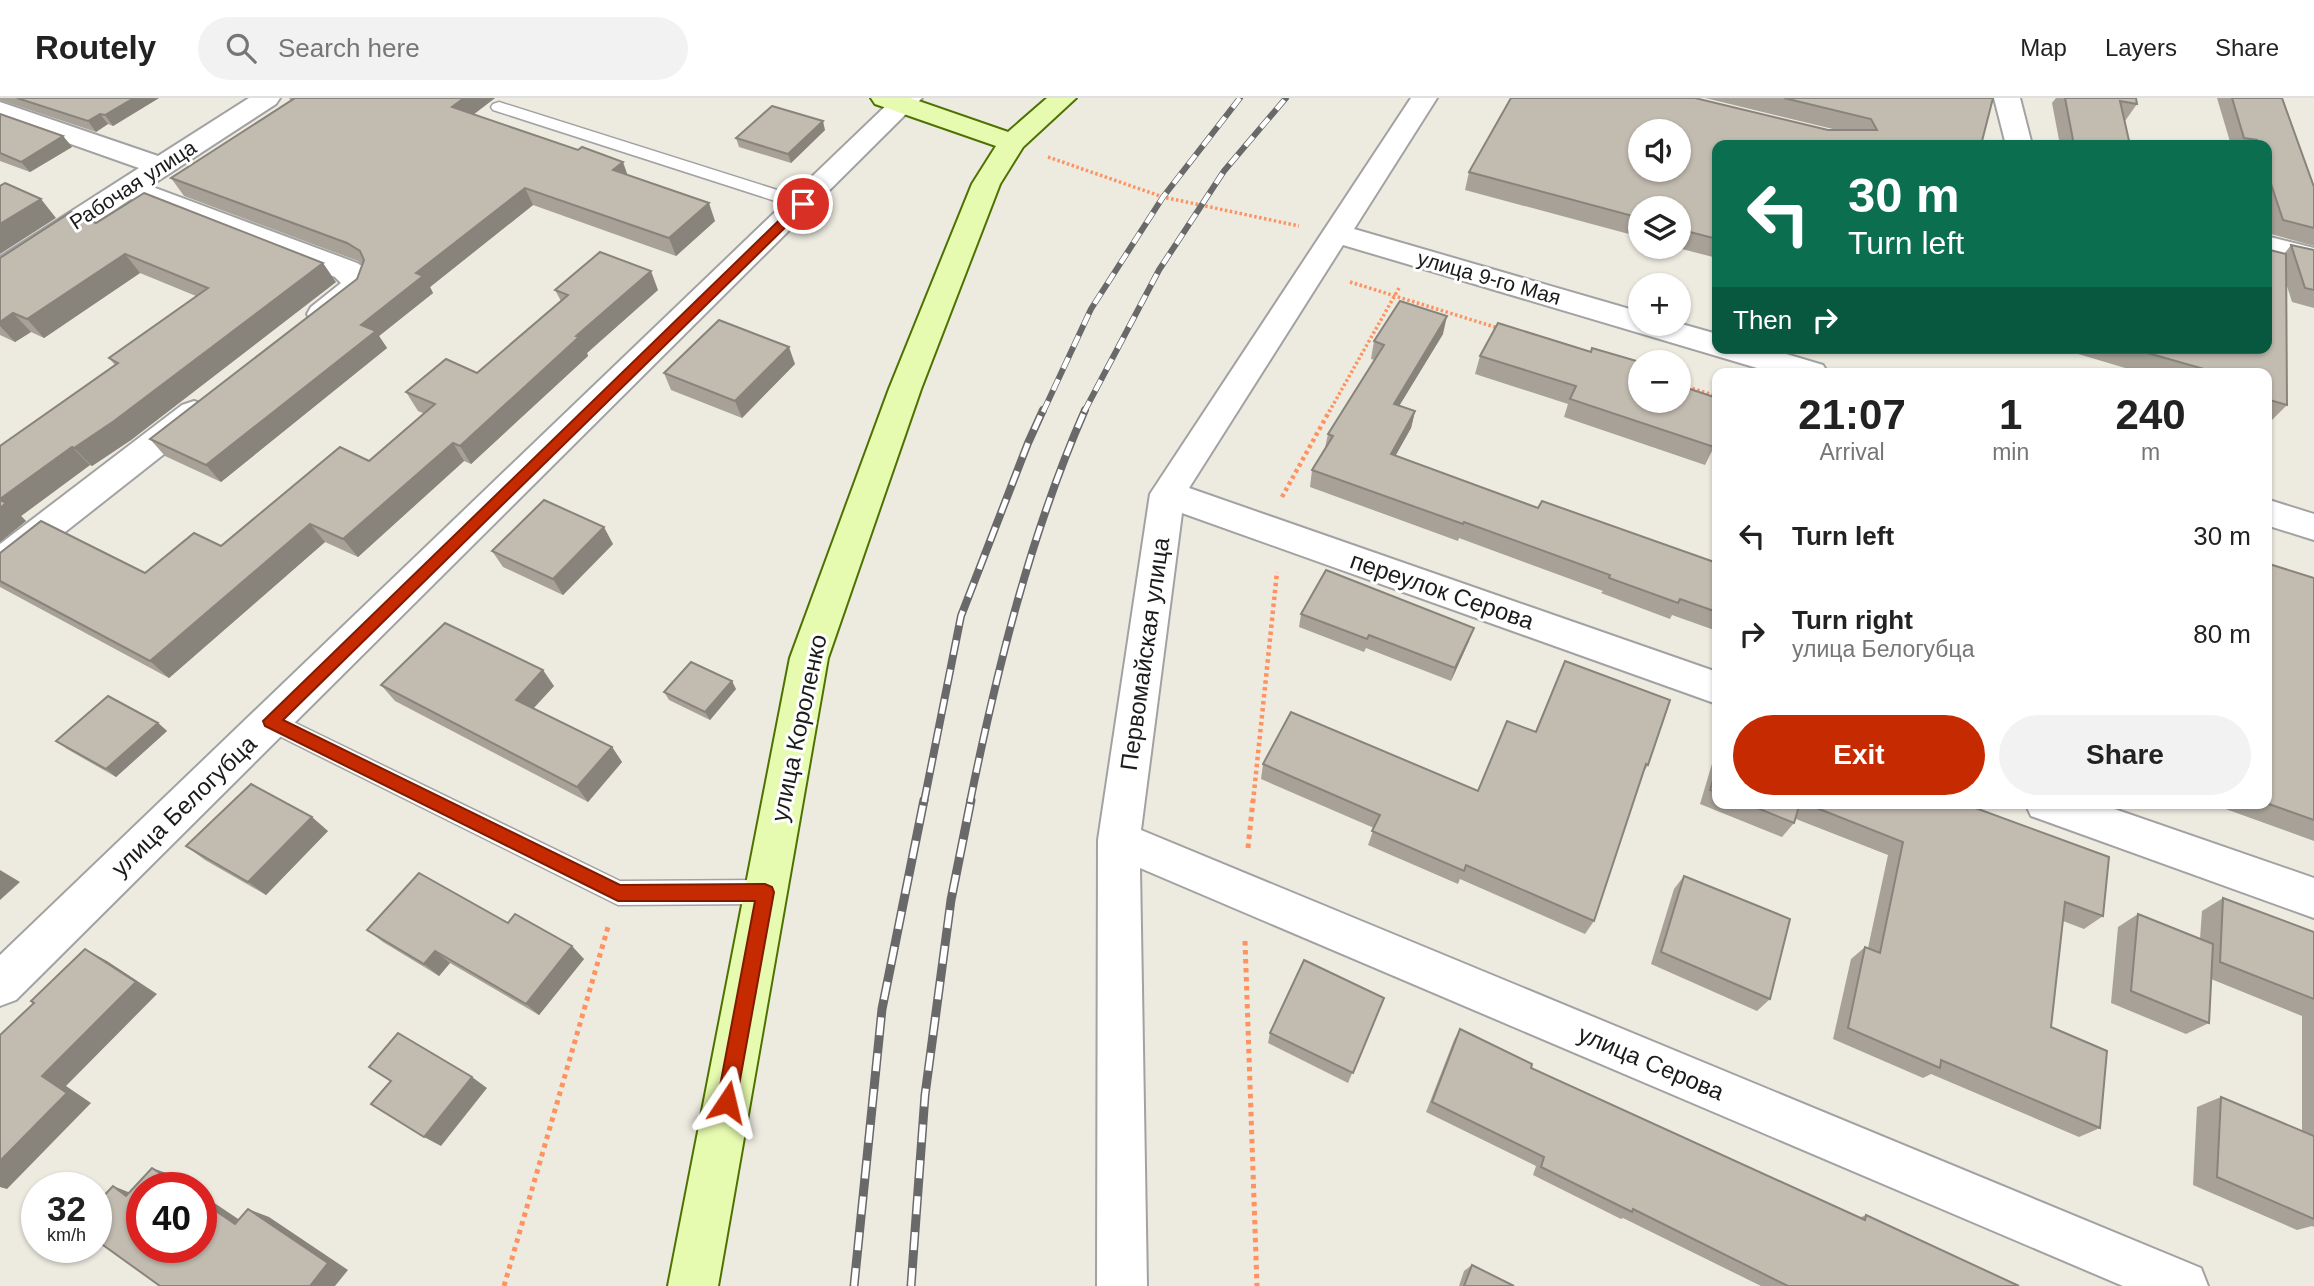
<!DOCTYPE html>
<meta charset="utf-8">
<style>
:root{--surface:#fff;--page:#f2f2f2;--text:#222;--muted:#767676;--line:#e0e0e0;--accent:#c62a00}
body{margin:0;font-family:Arial,sans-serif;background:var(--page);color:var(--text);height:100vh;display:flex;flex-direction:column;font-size:26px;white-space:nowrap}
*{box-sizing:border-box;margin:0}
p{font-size:23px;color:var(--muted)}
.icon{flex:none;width:38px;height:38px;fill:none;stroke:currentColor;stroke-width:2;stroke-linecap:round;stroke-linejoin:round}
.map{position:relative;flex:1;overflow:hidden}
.drawer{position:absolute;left:1712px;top:270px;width:560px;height:441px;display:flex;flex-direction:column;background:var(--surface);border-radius:14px;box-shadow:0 2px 5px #0004}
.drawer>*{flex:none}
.guide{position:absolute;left:1712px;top:42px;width:560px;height:214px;border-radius:14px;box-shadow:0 2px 5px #0004;background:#0b6e4f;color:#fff;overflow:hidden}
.buttons{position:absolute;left:1628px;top:21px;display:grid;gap:14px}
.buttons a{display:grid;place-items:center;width:63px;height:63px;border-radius:50%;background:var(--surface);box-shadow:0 2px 5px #0004;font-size:35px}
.speed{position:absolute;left:21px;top:1074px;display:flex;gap:14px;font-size:35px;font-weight:700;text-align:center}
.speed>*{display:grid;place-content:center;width:91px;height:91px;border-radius:50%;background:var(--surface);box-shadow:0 2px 5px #0004;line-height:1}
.speed small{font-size:18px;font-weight:400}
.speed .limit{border:10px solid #d22;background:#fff;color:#111}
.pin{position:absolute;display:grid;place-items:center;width:60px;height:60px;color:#fff;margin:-30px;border:4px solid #fff;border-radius:50%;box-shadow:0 2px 7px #0007}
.me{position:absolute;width:77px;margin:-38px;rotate:10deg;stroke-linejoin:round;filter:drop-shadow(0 0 5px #0008)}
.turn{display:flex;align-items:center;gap:24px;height:147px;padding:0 21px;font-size:32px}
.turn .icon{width:91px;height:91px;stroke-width:2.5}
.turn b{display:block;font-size:49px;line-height:60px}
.then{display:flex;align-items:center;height:66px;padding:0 21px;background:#0003;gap:14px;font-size:26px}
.eta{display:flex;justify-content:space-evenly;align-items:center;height:119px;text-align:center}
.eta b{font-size:42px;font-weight:700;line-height:49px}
.cta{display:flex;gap:14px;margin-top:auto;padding:14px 21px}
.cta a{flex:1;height:80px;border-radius:42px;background:var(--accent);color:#fff;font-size:28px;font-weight:700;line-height:80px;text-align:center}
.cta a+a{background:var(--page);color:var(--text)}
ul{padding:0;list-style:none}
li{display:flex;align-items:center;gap:21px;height:98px;padding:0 21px}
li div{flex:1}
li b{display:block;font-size:26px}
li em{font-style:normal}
header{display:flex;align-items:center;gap:42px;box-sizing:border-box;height:98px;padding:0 35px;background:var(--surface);border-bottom:2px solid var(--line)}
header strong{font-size:33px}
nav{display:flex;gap:38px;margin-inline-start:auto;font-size:24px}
.search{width:490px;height:63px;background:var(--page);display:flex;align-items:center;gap:18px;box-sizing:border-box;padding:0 24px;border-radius:38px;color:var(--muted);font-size:26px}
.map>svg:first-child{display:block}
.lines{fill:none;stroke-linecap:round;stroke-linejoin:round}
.lane-casing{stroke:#a2a2a2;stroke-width:3}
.street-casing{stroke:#a2a2a2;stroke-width:4}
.secondary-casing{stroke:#4e7202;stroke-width:4}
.path-far2{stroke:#fe9260;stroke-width:3.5;stroke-dasharray:2.5 2.5;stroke-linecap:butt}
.path-far1{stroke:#fe9260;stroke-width:4.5;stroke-dasharray:3.5 3.5;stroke-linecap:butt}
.path{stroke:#fe9260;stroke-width:5;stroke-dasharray:4.5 4.5;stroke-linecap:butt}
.lane{fill:#fff;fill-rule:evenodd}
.street{fill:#fff;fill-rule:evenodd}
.secondary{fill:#e7fbb0;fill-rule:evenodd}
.rail-far2-casing{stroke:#696969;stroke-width:6}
.rail-far1-casing{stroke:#696969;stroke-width:8}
.rail-casing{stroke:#696969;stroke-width:9}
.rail-far2{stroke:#fff;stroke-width:4.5;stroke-dasharray:12;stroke-linecap:butt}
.rail-far1{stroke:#fff;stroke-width:5;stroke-dasharray:15;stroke-linecap:butt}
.rail{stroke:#fff;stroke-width:6;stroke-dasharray:18;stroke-linecap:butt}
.wall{fill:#a7a197}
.shaded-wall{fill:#88837b}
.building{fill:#c2bbb0;stroke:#88837b;stroke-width:2;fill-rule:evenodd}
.route{fill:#c62a00;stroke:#811b00;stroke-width:2}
.labels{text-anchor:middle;stroke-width:6;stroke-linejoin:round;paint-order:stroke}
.far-street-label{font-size:21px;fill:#1b1b1b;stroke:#fff}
.street-label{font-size:24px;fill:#1b1b1b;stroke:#fff}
</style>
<header>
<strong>Routely</strong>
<div class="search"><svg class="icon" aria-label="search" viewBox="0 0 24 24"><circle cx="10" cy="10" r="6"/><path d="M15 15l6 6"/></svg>Search here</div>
<nav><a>Map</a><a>Layers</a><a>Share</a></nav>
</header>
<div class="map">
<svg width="2314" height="1188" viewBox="0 0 2314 1188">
<rect width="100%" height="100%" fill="#edebe0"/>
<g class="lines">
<defs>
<g id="lane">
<path d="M499,4L809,102L811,106L803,111L797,110L493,12L491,9L493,6Z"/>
<path d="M271,613L620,783L765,782L774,786L778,794L774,802L765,806L618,807L263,630L259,623L263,616Z"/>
</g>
<g id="street">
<path d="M249,0H280L276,6L150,88L357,165L368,172L372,179C369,195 340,225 323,226C321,226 313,224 311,223L307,216L311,209L341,185L335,179L131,101L11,180L0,183V159L139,70L0,21V4L158,58Z"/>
<path d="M894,0H922L16,902L0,908V857Z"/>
<path d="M1411,0H1437L1354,131L1640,214V226L1678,225L1717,236V250H1766L1823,267L1828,275H1774L1343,147L1189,390L1717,574V606L1182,415L1141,732L2201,1170L2208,1188H2123L1140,770L1147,1188H1097L1098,742L1150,396Z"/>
<path d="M1994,0H2020L2032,47H2006Z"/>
<path d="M2266,138L2314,150V168L2266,156Z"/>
<path d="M194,303L206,307L210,315L206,323L13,475L0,479V446L182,307Z"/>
<path d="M2266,401L2314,416V442L2266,427Z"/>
<path d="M2025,705H2097L2314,780V820L2031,718Z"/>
</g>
<path id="secondary" d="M871,0H910L1008,34L1047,0H1076L1023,49L1000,86L921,291L828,560L718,1188H668L790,560L889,291L972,86L996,48L875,6Z"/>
</defs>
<use href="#lane" class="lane-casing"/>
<use href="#street" class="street-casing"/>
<use href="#secondary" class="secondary-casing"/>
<g class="path-far2">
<path d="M1048,59L1163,99L1299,128"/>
<path d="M1350,184L1498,230"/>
<path d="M1678,286L1717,298"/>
<path d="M1329,314L1399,190"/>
</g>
<g class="path-far1">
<path d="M1282,399L1330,312"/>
<path d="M1253,704L1277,474"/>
</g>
<g class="path">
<path d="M1248,750L1253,702"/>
<path d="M1245,843L1257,1188"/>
<path d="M504,1188L608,829"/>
</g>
<use href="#lane" class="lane"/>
<use href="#street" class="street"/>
<use href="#secondary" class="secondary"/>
<defs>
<g id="rail-far2">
<path d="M1043,314L1091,211L1163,99L1240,0"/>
<path d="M1084,314L1159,172L1224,73L1286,0"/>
</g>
<g id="rail-far1">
<path d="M924,704L961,518L1028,345L1043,312"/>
<path d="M970,704C997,571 1030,437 1085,312"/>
</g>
<g id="rail">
<path d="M854,1188L882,911L924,702"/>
<path d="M911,1188L925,997L951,802L971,702"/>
</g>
</defs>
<use href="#rail-far2" class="rail-far2-casing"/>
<use href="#rail-far1" class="rail-far1-casing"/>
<use href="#rail" class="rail-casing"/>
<use href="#rail-far2" class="rail-far2"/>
<use href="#rail-far1" class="rail-far1"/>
<use href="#rail" class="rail"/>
</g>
<g class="wall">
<path d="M0,0H159L113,28L108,26L96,34L0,2Z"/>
<path d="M289,0H495L474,16L628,77L715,123L676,158L533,107L430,189L433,195L379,238L387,250L221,384L165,358L150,341L357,181L362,166L358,163L184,98L171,80L291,3Z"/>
<path d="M1705,0H1993L1981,47H1717V160L1674,149H1678V110H1640V139L1465,92L1469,74L1828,32H1837Z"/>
<path d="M2056,0H2136L2137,6L2125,23L2130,47H2060L2052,5Z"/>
<path d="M2217,0H2282L2314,89V148L2271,136L2266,122V47H2231Z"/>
<path d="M0,16L63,38L72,49L30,74L0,63Z"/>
<path d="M825,32L791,65L739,49L736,40Z"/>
<path d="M96,125L336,184L131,342L92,368L90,367L21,418L26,423L0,444L115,267L109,260L196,198L140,175L44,240L31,234L15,244L0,237V160Z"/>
<path d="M2291,147L2314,152V210L2292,204L2286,185L2287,307L2270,324L2266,322V275H2142L2058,250H2266L2284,156Z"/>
<path d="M555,192H658L587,255L588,258L471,366L464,363L358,459L325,444L169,580L0,489V455L145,475L221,448L369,363L425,316L418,313L406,294L477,275L561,203Z"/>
<path d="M1498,225L1714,349L1705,367L1564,319L1568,306L1475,276L1480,258Z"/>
<path d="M1443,236L1399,308L1415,313L1411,330L1395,358L1538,410L1717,465V533L1672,517L1670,521L1601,495L1603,493L1459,440L1458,443L1310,389L1312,372L1325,350L1328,336L1375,262L1371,261L1374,243Z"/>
<path d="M795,266L742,320L671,292L664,275Z"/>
<path d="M613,446L563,497L503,469L492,453Z"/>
<path d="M2314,480V743L2209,705H2266Z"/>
<path d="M1301,516L1469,543L1451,583L1366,550L1364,554L1299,529Z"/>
<path d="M1565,563L1648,667L1643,675L1594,823L1585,836L1460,781L1458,786L1368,747L1374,730L1261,681L1263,666L1478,693L1535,634Z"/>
<path d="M381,587L554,588L534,610L612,649L622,664L588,704L395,603Z"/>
<path d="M736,591L710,622L669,602L664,594Z"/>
<path d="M158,625L167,633L116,679L67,651L56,643Z"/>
<path d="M1717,649V705H1962L2103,818L2084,831L2063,823L2051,929L2100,1030L2079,1039L1931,976L1923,980L1833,941L1851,861L1865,849L1868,850L1888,757L1796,721L1794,725L1782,739L1700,706Z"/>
<path d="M328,733L266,797L205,762L186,748Z"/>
<path d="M1684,778L1770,901L1757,913L1651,866L1674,791Z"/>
<path d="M2223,800L2314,834V1129L2312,1128L2297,1132L2193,1087L2197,1009L2221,999L2302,1033V918L2211,881L2209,925L2186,936L2111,905L2118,829L2138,816L2200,841L2202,813Z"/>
<path d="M508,825L584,861L539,917L450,865L439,878L383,844L367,832Z"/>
<path d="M1384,900L1348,985L1268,945L1270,935Z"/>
<path d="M1460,931L1531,970L1859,1120L1866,1117L2019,1188H1761L1623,1120L1621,1121L1533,1077L1536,1068L1426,1014L1454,942Z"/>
<path d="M1472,1167L1514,1188H1459L1464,1173Z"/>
</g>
<g class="shaded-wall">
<path d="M134,0H159L113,28L105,17Z"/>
<path d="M464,0H495L461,26L452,9Z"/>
<path d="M100,16L108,26L96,34L88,23Z"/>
<path d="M823,23L825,32L791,65L788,56Z"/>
<path d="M63,38L72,49L30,74L21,64Z"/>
<path d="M623,64L629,81L613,72Z"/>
<path d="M525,90L533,107L430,189L433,195L379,238L387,250L221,384L206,367L361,227L416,175Z"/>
<path d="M41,101L56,120L0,156V126Z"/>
<path d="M709,105L715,123L676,158L669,140Z"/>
<path d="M125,156L140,175L44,240L27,221Z"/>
<path d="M323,165L336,184L131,342L92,368L74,350Z"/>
<path d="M651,173L658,192L587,255L588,258L471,366L460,348L576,238Z"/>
<path d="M13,215L31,234L15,244L0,228V224Z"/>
<path d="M1447,218L1443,236L1390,323L1394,306Z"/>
<path d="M789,249L795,266L742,320L735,303Z"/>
<path d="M1415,313L1411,330L1387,373L1391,356Z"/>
<path d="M453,345L464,363L358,459L343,441Z"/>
<path d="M72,349L90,367L21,418L26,423L0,444V401Z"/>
<path d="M310,426L325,444L169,580L150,563Z"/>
<path d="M604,429L613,446L563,497L553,481Z"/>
<path d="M1474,530L1469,543L1451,583L1455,570Z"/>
<path d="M543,572L554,588L527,617L516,602Z"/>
<path d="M732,583L736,591L710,622L705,614Z"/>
<path d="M158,625L167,633L116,679L106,671Z"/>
<path d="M612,649L622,664L588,704L577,689Z"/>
<path d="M312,719L328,733L266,797L248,784Z"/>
<path d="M0,772L20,784L0,802Z"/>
<path d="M572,848L584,861L539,917L526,906Z"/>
<path d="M85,851L107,863L157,896L66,988L91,1005L7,1091L0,1089V1063L42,978Z"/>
<path d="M435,853L450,865L439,878L424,866Z"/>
<path d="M472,979L487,990L441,1048L424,1039Z"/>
<path d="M152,1070L175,1078L192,1090H182Z"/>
<path d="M113,1088L136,1097L126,1098Z"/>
<path d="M201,1096L256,1133L235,1126L201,1103Z"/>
<path d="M248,1111L269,1119L348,1172L335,1188H310Z"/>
</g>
<g class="building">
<path d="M17,0H134L105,17L100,16L88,23Z"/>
<path d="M294,0H464L452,9L578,52L582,49L623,64L613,72L709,105L669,140L525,90L416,175L423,178L361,227L376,233L206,367L150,341L357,181L364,162L360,153L347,145L171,80L295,0Z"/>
<path d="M1511,0H1695L1828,32H1877L1871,21L1784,0H1993L1981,47H1717V141L1678,131V110H1640V120L1469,74ZM1640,33H1678V72H1640Z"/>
<path d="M2065,0H2136L2137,6L2120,3L2130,47H2074Z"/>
<path d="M2232,0H2282L2314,89V130L2283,122L2266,71V47H2258L2257,42L2244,40Z"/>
<path d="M772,8L823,23L788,56L736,40Z"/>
<path d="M0,16L63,38L21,64L0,55Z"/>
<path d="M5,85L41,101L0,126V88Z"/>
<path d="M144,95L323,165L114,323L74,350L72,349L0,401V348L118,265L109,260L208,190L125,156L27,221L13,215L0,224V160L71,114L96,125Z"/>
<path d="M2291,147L2314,152V192L2305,190Z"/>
<path d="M2266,151L2286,156L2287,307L2266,301V275H2211V273L2130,250H2266Z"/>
<path d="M600,154L651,173L576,238L579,239L460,348L453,345L343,441L310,426L150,563L0,483V455L41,423L145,475L194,435L221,448L340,349L369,363L435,306L406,294L446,261L477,275L568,197L555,192Z"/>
<path d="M1400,203L1447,218L1394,306L1415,313L1391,356L1538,410L1542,403L1717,465V514L1680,501L1678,505L1609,480L1610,477L1464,424L1463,426L1312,372L1333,338L1328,336L1384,247L1374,243Z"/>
<path d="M719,222L789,249L735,303L664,275Z"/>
<path d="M1498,225L1591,254L1592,250L1640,264V303H1678V287L1717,300V342L1714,349L1570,301L1576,288L1480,258Z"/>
<path d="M0,402L6,405L0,410Z"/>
<path d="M544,402L604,429L553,481L492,453Z"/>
<path d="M2266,465L2314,480V722L2266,705Z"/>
<path d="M1326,472L1474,530L1455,570L1369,537L1367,541L1301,516Z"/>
<path d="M445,525L543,572L516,602L612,649L577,689L381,587Z"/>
<path d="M1565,563L1670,602L1648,667L1646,666L1594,823L1466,767L1464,773L1372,733L1380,717L1263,666L1291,614L1478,693L1507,623L1536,634Z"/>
<path d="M691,564L732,583L705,614L664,594Z"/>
<path d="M108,598L158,625L106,671L56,643Z"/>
<path d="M1717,669V694L1710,692Z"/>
<path d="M251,686L312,719L248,784L186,748Z"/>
<path d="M1745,705H1800L1794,725Z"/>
<path d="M1804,705H1962L2109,759L2103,818L2065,804L2051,929L2107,953L2100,1030L1941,962L1940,970L1848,930L1865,849L1880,855L1903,744Z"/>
<path d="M419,775L508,825L515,816L572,848L526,906L435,853L424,866L367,832Z"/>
<path d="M1684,778L1790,821L1770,901L1661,854Z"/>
<path d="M2223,800L2314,834V901L2220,864Z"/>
<path d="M2138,816L2213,846L2209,925L2131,893Z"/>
<path d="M85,851L136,884L42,978L67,995L0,1063V937L34,905L31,903Z"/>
<path d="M1304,862L1384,900L1353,975L1270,935Z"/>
<path d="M1460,931L1532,966L1531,970L1865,1122L1866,1117L2019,1188H1788L1633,1111L1632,1114L1541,1069L1544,1059L1432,1004Z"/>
<path d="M398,935L472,979L424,1039L371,1006L391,983L369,969Z"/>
<path d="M2221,999L2314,1038V1121L2217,1079Z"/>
<path d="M152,1070L182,1090H142V1150H201V1103L235,1126L248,1111L328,1165L310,1188H160L96,1142V1106L113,1088L126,1098Z"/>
<path d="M1472,1167L1514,1188H1464Z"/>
</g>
<path class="route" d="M803,102L807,103V108L283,622L620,787L765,786L772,789L774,794L736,1004L734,1011L727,1014L720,1011L717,1004L755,803H618L265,628L263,623L799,103Z"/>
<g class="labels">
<g class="far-street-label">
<text transform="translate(133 87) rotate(-33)" y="7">Рабочая улица</text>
<text transform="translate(1489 180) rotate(16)" y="7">улица 9-го Мая</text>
</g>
<g class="street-label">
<text transform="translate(1442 493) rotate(19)" y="8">переулок Серова</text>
<text transform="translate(1145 556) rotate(-82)" y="8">Первомайская улица</text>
<text transform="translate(799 630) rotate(-78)" y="8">улица Короленко</text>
<text transform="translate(184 708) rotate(-44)" y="8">улица Белогубца</text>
<text transform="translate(1651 965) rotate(23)" y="8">улица Серова</text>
</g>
</g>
</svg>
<div class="buttons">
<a><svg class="icon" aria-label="sound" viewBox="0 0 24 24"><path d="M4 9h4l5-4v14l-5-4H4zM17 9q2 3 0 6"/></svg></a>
<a><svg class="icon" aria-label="layers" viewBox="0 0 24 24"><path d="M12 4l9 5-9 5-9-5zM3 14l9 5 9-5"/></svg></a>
<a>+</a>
<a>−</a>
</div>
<div class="speed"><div>32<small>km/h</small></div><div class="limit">40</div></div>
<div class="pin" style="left:803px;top:106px;background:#d93025"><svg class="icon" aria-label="arrive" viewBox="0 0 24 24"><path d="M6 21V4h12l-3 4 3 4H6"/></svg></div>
<svg class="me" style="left:727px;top:1004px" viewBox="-20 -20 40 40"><path d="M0-17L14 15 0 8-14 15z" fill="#c62a00" stroke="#fff" stroke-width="4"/></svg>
<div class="guide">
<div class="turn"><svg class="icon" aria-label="left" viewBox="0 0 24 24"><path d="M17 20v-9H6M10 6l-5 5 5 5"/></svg><div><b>30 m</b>Turn left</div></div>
<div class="then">Then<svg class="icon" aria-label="right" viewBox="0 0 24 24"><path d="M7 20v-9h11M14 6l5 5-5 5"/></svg></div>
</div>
<section class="drawer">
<div class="eta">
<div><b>21:07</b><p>Arrival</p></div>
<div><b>1</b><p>min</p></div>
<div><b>240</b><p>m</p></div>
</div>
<ul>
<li><svg class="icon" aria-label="left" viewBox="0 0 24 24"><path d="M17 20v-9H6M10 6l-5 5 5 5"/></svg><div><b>Turn left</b></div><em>30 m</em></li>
<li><svg class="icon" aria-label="right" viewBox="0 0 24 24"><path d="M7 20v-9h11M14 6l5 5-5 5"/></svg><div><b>Turn right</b><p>улица Белогубца</p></div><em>80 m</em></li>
</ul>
<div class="cta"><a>Exit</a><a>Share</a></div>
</section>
</div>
